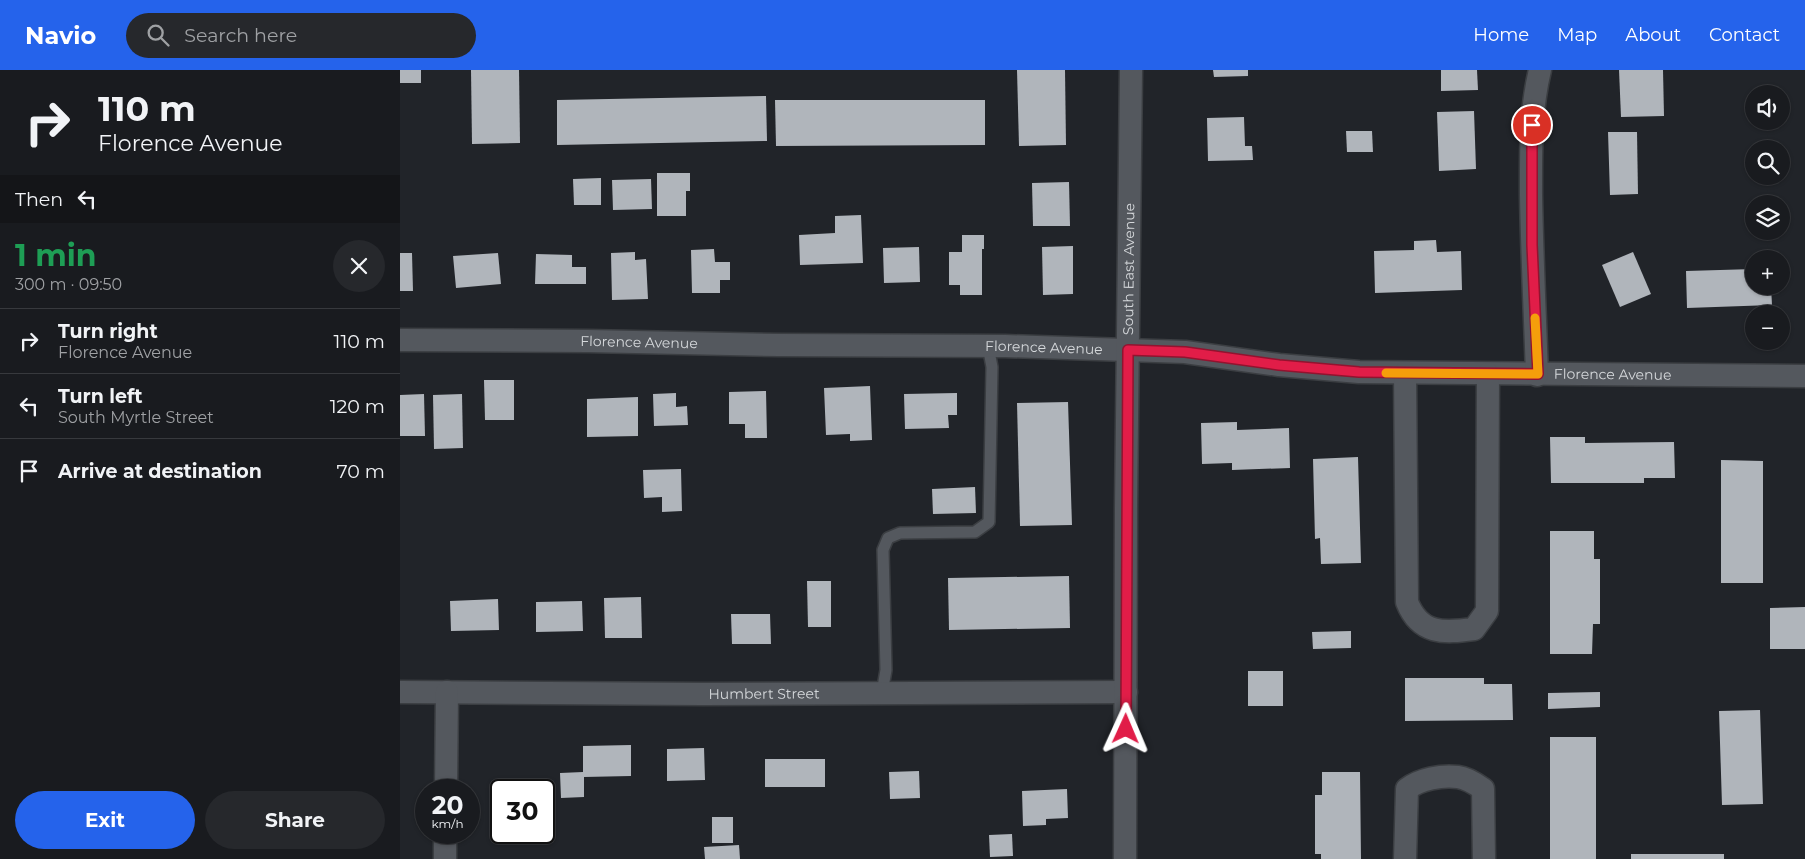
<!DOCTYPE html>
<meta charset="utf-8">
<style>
:root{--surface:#191b1f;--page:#26282c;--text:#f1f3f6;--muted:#9fa1a4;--line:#37393d;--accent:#2563eb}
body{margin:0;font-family:Montserrat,sans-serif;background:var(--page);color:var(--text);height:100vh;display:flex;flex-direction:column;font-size:19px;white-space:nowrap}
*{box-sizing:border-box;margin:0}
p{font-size:16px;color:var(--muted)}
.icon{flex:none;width:28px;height:28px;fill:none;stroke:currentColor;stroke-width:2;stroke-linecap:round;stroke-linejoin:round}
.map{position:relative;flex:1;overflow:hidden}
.panel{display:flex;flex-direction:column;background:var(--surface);width:400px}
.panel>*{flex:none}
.top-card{background:#191b1f;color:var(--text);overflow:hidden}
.controls{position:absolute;left:1345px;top:15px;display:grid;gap:10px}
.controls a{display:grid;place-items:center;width:45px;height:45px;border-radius:50%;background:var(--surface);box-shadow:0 1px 4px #0004,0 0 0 1px var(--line);font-size:25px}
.speed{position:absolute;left:15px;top:709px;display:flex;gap:10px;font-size:25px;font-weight:700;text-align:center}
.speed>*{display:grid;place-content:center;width:65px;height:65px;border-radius:50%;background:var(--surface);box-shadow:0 1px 4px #0004,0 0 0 1px var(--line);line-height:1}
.speed small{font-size:12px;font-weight:400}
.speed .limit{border:2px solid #111;border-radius:8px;background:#fff;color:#111}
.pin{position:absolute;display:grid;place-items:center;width:42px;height:42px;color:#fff;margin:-21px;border:2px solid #fff;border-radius:50%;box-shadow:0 1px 5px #0007}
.me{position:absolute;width:55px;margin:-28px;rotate:1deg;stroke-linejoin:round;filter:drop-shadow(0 0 4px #0008)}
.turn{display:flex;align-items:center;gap:18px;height:105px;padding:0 15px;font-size:22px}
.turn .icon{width:65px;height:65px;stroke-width:2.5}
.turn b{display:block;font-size:35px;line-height:42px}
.then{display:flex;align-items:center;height:48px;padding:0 15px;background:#0003;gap:10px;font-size:19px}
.round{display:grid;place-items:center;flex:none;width:52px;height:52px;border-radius:26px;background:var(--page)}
.summary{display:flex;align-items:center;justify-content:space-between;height:85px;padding:0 15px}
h1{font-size:30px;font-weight:700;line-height:38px;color:#1e9e55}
.action{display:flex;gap:10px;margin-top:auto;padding:10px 15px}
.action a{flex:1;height:58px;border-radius:30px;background:var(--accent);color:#fff;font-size:20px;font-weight:700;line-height:58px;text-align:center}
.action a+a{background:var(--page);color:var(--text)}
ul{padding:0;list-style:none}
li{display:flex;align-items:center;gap:15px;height:65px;padding:0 15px;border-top:1px solid var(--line)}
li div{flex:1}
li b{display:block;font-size:19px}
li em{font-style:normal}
header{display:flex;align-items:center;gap:30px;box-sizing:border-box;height:70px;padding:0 25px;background:var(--accent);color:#fff}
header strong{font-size:24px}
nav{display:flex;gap:28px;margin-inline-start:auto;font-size:18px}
.search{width:350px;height:45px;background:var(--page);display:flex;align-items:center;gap:12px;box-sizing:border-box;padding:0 18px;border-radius:28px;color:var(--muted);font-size:19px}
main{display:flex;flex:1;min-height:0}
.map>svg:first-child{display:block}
.building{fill:#b0b5bb}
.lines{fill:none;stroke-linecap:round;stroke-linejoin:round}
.service-casing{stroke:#3b3e42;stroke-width:14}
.minor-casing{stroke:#3b3e42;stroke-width:25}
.service{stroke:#54585e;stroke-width:11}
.minor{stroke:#54585e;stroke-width:22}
.route-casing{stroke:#92132f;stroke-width:12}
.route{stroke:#e11d48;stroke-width:9}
.slow{stroke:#f59e0b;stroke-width:9}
.labels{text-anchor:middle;stroke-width:5;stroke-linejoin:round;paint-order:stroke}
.street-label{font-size:14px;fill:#d5d8db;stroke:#0c0e10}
</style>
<header>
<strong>Navio</strong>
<div class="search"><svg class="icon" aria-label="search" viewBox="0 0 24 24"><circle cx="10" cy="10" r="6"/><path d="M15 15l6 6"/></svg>Search here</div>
<nav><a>Home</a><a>Map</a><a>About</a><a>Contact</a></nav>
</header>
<main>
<section class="panel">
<div class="top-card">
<div class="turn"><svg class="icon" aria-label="right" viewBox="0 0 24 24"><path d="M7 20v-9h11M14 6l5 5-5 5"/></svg><div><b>110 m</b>Florence Avenue</div></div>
<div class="then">Then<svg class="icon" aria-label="left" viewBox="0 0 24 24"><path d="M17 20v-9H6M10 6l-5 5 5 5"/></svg></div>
</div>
<div class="summary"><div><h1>1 min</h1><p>300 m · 09:50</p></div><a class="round"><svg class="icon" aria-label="close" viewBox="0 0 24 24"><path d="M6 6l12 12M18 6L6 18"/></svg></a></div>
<ul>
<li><svg class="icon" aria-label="right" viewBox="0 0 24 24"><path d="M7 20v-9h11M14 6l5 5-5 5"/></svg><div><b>Turn right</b><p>Florence Avenue</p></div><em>110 m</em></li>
<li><svg class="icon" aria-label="left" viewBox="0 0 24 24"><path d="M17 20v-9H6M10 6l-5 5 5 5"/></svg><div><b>Turn left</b><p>South Myrtle Street</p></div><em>120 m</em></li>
<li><svg class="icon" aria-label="arrive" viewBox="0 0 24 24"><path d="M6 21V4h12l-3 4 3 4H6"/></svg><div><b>Arrive at destination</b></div><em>70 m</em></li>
</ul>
<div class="action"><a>Exit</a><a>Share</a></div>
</section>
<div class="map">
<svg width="1405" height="789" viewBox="0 0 1405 789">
<rect width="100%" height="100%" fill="#212429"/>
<g class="building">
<rect x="0" y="0" width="21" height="13"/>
<path d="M71,0H119L120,73L72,74Z"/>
<path d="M617,0H665L666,75L619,76Z"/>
<path d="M813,0H848V6L814,7Z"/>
<path d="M1041,0H1077L1078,20L1041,21Z"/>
<path d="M1219,0H1263L1264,46L1221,47Z"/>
<path d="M366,26L367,71L157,75V30Z"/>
<path d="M375,30H585V75L376,76Z"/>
<path d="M1074,41L1076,99L1039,101L1037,42Z"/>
<path d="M844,47L845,76H852L853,90L808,91L807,48Z"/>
<path d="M946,61H972L973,82H947Z"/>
<path d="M1208,62H1237L1238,124L1210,125Z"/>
<path d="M257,103H290V121H286V146H257Z"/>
<path d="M201,108V135H174L173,109Z"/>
<path d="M251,109L252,139L213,140L212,110Z"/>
<path d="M669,112L670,156H633L632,113Z"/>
<path d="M461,145L463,193L400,195L399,165L435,163V146Z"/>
<path d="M562,165H584V179H582V225H560V215H549V182H562Z"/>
<path d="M1036,170L1037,182L1061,181L1062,220L975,223L974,181L1014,180V171Z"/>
<path d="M673,176V224L643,225L642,177Z"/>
<path d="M519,177L520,212L484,213L483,178Z"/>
<path d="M314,179L315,192H330V210H320V223H292L291,180Z"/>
<path d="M235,182V190L246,189L248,229L212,230L211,183Z"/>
<path d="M1233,182L1251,224L1220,237L1202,195Z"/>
<path d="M0,183H12L13,221H0Z"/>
<path d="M98,183L101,214L56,218L53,186Z"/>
<path d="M136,184L172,185V197H186V214H135Z"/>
<path d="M1354,199V216H1371L1372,235L1287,238L1286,201Z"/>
<path d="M84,310H114V350H85Z"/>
<path d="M470,316L472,370L450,371V364L426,365L424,318Z"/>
<path d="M366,321L367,368H345V354H329V322Z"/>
<path d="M276,323V337L287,336L288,355L254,356L253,324Z"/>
<path d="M557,323V345H548L549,358L505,359L504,324Z"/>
<path d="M24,324L25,366H0V325Z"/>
<path d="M62,324L63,378L34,379L33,325Z"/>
<path d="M238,327V366L187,367V329Z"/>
<path d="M668,332L672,455L620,456L617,333Z"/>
<path d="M837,352V360L889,358L890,398L832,400V393L802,394L801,353Z"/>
<path d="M1150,367H1185V373L1274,372L1275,408H1244V413H1151Z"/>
<path d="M958,387L961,493L921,494L920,468L915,469L913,389Z"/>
<path d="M1321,390L1363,391V513H1321Z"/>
<path d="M281,399L282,441L262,442V427L244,428L243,400Z"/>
<path d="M575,417L576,443L533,444L532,419Z"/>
<path d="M1150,461H1194V489H1200V554H1193L1192,584H1150Z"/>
<path d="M669,506L670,558L549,560L548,508Z"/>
<path d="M407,511H431V557H408Z"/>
<path d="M241,527L242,568H205L204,528Z"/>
<path d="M98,529L99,560L51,561L50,531Z"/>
<path d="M182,531L183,561L136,562V532Z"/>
<path d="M1405,537V579H1370V538Z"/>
<path d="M331,544H370L371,574H332Z"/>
<path d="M951,561V578L913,579L912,562Z"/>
<rect x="848" y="601" width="35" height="35"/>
<path d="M1005,608H1084V614H1112L1113,650L1005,651Z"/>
<path d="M1200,622V637L1148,639V623Z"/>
<path d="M1360,640L1363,734L1322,735L1319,641Z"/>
<rect x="1150" y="667" width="46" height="122"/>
<path d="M231,675V706L184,707V727L161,728L160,703L183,702V676Z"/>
<path d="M304,678L305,710L267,711V679Z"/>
<rect x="365" y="689" width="60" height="28"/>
<path d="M519,701L520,728L490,729L489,702Z"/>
<path d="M922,702H960L961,789H921V784H915V725H922Z"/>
<path d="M667,719L668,748L646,749V755L623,756L622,721Z"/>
<rect x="312" y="747" width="21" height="26"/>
<path d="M612,764L613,786L590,787L589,765Z"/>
<path d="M339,775L340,789H305L304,777Z"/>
<rect x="1231" y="784" width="93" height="5"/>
</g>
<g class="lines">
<defs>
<path id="service" d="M482,623L486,600L483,480L488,468L500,463L575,462L589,452L592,297L588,276"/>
<g id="minor">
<path id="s1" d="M0,270L188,271L379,275L605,276L785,282L879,295L959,302L1405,306"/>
<path d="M1005,303L1007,532C1020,565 1044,563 1074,559L1087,541L1088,304"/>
<path d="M1137,305C1135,245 1132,185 1131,125C1131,83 1130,41 1140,0"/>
<path id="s2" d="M0,622L303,624L726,622"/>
<path d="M46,720L47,622"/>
<path d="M45,789V762"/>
<path id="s3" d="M725,789L726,437L731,0"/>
<path d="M1005,789L1007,719C1020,709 1041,705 1058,707C1067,708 1076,714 1083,719L1084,789"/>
</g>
</defs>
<use href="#service" class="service-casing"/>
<use href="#minor" class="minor-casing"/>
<use href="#service" class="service"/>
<use href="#minor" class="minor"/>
</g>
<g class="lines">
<defs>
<path id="route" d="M726,659L728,280L785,282L879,295L959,302L1138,304L1132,175V55"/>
</defs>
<use href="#route" class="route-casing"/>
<use href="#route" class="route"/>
<path class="slow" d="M986,303L1138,304L1135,248"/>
</g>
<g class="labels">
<g class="street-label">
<text dy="5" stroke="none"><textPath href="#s3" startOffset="590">South East Avenue</textPath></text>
<text dy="5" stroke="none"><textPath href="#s1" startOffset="239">Florence Avenue</textPath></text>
<text dy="5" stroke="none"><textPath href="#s1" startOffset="644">Florence Avenue</textPath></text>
<text dy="5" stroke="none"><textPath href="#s1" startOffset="1214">Florence Avenue</textPath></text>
<text dy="5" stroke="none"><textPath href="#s2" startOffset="364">Humbert Street</textPath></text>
</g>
</g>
</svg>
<div class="controls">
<a><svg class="icon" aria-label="sound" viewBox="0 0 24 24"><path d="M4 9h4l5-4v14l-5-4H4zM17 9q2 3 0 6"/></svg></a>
<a><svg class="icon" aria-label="search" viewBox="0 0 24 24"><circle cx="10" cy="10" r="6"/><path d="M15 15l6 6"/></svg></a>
<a><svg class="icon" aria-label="layers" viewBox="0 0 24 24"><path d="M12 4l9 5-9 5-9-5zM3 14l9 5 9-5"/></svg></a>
<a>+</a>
<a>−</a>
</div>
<div class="speed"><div>20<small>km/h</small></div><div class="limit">30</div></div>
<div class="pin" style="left:1132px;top:55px;background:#d93025"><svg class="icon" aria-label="arrive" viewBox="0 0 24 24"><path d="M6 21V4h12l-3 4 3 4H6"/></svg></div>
<svg class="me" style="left:726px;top:659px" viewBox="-20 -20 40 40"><path d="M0-17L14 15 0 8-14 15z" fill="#e11d48" stroke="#fff" stroke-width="4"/></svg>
</div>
</main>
